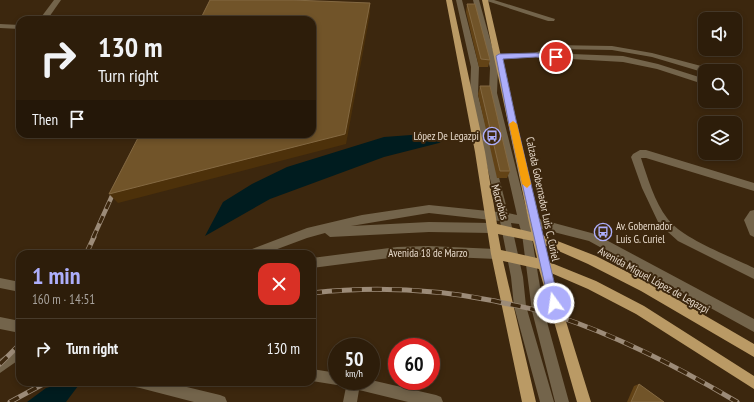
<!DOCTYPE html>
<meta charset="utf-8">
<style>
:root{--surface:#2d1d0a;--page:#352613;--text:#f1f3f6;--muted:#a7a29c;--line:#483b2b;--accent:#adaefb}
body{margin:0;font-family:"PT Sans Narrow",sans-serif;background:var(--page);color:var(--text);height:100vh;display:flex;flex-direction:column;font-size:15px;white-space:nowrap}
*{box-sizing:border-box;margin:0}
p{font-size:13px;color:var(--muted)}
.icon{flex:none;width:22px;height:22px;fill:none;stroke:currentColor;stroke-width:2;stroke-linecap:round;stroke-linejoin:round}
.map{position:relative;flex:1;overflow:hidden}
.panel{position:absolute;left:16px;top:250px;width:300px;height:136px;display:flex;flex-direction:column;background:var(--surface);border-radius:12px;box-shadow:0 2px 6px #0003,0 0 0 1px var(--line)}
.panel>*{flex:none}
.hud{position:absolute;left:16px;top:16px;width:300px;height:122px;border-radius:12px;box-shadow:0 2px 6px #0003,0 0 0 1px var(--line);background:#2d1d0a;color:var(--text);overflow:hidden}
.tools{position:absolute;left:698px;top:12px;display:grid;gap:8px}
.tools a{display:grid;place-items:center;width:44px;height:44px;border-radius:8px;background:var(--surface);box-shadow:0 2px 6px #0003,0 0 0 1px var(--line);font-size:20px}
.speed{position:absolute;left:328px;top:338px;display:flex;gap:8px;font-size:20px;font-weight:700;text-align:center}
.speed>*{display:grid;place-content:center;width:52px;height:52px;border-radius:50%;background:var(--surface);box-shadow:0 2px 6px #0003,0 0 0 1px var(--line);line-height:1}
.speed small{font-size:10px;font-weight:400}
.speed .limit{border:6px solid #d22;background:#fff;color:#111}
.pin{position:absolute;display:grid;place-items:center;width:34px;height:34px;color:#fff;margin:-17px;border:2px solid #fff;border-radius:50%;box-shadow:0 1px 4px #0007}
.me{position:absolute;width:44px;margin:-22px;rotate:346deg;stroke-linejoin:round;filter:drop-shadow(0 0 3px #0008)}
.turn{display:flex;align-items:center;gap:14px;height:84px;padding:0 16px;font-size:18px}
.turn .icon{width:52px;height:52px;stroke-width:2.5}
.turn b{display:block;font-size:28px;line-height:34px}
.then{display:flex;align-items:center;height:38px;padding:0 16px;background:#0003;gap:8px;font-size:15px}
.round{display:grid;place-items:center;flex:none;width:42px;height:42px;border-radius:12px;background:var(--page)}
.summary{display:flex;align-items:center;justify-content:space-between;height:68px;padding:0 16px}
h1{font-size:24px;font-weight:700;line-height:30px;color:var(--accent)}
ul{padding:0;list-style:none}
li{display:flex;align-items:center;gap:12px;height:60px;padding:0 16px;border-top:1px solid var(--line)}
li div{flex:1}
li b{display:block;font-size:15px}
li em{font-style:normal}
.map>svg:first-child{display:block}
.water{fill:#001c1f}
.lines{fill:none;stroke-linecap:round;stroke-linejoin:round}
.minor{fill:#73644b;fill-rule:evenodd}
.major{fill:#ba9a65;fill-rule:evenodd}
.rail-far1-casing{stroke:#9c8b78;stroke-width:4.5}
.rail-casing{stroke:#9c8b78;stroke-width:5}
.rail-far1{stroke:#3c270e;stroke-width:3;stroke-dasharray:8;stroke-linecap:butt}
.rail{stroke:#3c270e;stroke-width:3.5;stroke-dasharray:10;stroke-linecap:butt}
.wall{fill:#634316}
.shaded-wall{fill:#4d310a}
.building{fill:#715429;stroke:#846942}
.route{fill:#adaefb;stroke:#7071a3}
.slow{fill:#f59e0b}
.labels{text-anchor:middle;stroke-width:4;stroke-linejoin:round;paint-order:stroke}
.poi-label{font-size:11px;fill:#e7dacb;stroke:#3c270e;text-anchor:end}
.street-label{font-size:11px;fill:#e7dacb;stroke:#3c270e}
</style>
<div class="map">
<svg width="754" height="402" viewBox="0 0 754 402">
<rect width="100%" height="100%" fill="#3c270e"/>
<g class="water">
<path d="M438,133L449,137L439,143L384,157L270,199L205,236L223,202L252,184L287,167L384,137Z"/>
<path d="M69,382H81L66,402H27L46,388Z"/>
</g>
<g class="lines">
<g class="minor">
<path d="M54,0H61L47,20H39Z"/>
<path d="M456,0H462L479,67L478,95L508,213L517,215L489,93L490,68L473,0H479L498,68L497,93L528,216L595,234L754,319V332L589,241L530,226L544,311L569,402H555L532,311L522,234L519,224L511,223L523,277L526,306L554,402H540L514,306L511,277L500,221L429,213L351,226L429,222L492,223L496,225L497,228L496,231L492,233L429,232L330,237L325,233L307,238L264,254H246L247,251L307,228L362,215L429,205L498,212L470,95L471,67Z"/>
<path d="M484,0H494L555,19L554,21H548Z"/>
<path d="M0,24L20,25V29L0,28Z"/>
<path d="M552,45L612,46L652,53L705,67L708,71H705V81L700,83L657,69L623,62L536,57L499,59L495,57L499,55L535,53ZM553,49L612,50L652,57L699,71V77L658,64L623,56L545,53Z"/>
<path d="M640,150H646L754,183V191L646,158H641C647,176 655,203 667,218C682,239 730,256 754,268V279L678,241L659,224L642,188L631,157L633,154Z"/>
<path d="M754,210V237L750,235L744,220L750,211Z"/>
<path d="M428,246L496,249L500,251L501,254L500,257L496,259L428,256L397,257L312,268V258L397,247Z"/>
<path d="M0,278L20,282V292L0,288Z"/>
<path d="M0,317L20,321V333L0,329Z"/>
<path d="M20,345V359L0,373V359Z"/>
<path d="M312,369L337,373V381L371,380L436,395L441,397L443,402H408L359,390L357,402H343L346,387L342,383L337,385L312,381Z"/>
<path d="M134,382H166L220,395L225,397L227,402H194L140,388L135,387Z"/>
</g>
<path class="major" d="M446,0H452L485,152L497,224L531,232L482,0H488L542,235L596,256L649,283L754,344V357L641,291L588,264L545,245L549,262L596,281L644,306L754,376V389L636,314L588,289L551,273L591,402H577L539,269L503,261L536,402H522L491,254L475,152ZM498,234L533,241L537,258L501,250Z"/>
<defs>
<path id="rail-far1" d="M93,238L116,187"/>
<g id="rail">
<path d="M86,254L94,237"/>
<path d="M312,293C374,286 434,289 495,301C516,306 537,309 557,316C620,337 680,368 737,402"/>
<path d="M0,364L20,344"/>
<path d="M10,402L47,382"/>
</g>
</defs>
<use href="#rail-far1" class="rail-far1-casing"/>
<use href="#rail" class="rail-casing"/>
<use href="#rail-far1" class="rail-far1"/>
<use href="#rail" class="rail"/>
</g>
<g class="wall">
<path d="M467,4L490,60L488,67H479L466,12Z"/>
<path d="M480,86L510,171L507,178H497L478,94Z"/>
<path d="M639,384L664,402H627L634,386Z"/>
</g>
<path class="shaded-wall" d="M370,3V14L346,144L118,203L109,194Z"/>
<g class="building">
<path d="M210,0H292L370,3L345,134L109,194L140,134H312V20H200Z"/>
<path d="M467,4H475L490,60L481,59Z"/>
<path d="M480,86H490L510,171H500Z"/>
<path d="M639,384L664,402H631Z"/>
</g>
<path class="route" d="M536,53L556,55L559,57L556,59L536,57L503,59L516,120L559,303L558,307L554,308L550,307L549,303L508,120L496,56L499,54Z"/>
<path class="slow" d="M513,121L517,124L531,184L527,188L522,184L509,124Z"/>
<defs>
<symbol id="bus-ring" viewBox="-11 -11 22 22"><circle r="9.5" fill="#3c270e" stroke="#adaefb" stroke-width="1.5"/><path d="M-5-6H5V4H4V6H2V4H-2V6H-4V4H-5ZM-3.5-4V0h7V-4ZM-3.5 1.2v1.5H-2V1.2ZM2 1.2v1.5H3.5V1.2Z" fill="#adaefb"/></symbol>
</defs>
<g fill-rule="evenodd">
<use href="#bus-ring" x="482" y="126" width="20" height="20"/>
<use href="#bus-ring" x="593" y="222" width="20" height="20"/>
</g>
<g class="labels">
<g class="poi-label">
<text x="479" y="140">López De Legazpi</text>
<text x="616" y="230" text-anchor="start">Av. Gobernador<tspan x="616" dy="13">Luis G. Curiel</tspan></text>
</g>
<g class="street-label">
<text transform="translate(543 199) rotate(78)" y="4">Calzada Gobernador Luis C. Curiel</text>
<text transform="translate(500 202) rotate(74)" y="4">Macrobús</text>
<text x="428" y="257">Avenida 18 de Marzo</text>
<text transform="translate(654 280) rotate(29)" y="4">Avenida Miguel López de Legazpi</text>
</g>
</g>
</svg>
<div class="tools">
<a><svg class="icon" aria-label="sound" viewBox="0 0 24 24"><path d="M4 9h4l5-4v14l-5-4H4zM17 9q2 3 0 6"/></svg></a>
<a><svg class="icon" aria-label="search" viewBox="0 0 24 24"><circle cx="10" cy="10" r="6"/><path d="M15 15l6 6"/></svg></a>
<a><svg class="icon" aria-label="layers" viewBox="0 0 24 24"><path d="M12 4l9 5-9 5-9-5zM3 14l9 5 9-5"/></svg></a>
</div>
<div class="speed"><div>50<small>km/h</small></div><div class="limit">60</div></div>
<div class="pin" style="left:556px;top:57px;background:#d93025"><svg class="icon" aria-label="arrive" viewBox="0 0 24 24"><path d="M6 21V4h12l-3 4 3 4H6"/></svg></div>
<svg class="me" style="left:554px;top:303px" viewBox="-20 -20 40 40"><circle r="17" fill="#adaefb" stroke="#fff" stroke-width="3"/><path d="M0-11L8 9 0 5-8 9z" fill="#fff"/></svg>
<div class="hud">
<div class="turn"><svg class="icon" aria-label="right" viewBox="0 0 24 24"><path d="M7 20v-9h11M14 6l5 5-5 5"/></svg><div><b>130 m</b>Turn right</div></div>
<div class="then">Then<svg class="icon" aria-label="arrive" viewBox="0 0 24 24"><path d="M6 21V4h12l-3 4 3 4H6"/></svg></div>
</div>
<section class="panel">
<div class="summary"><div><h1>1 min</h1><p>160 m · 14:51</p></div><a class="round" style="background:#d93025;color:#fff"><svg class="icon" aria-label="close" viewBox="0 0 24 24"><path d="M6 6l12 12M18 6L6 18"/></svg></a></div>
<ul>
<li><svg class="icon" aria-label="right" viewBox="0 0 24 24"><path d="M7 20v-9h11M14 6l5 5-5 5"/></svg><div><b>Turn right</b></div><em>130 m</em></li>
</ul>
</section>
</div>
